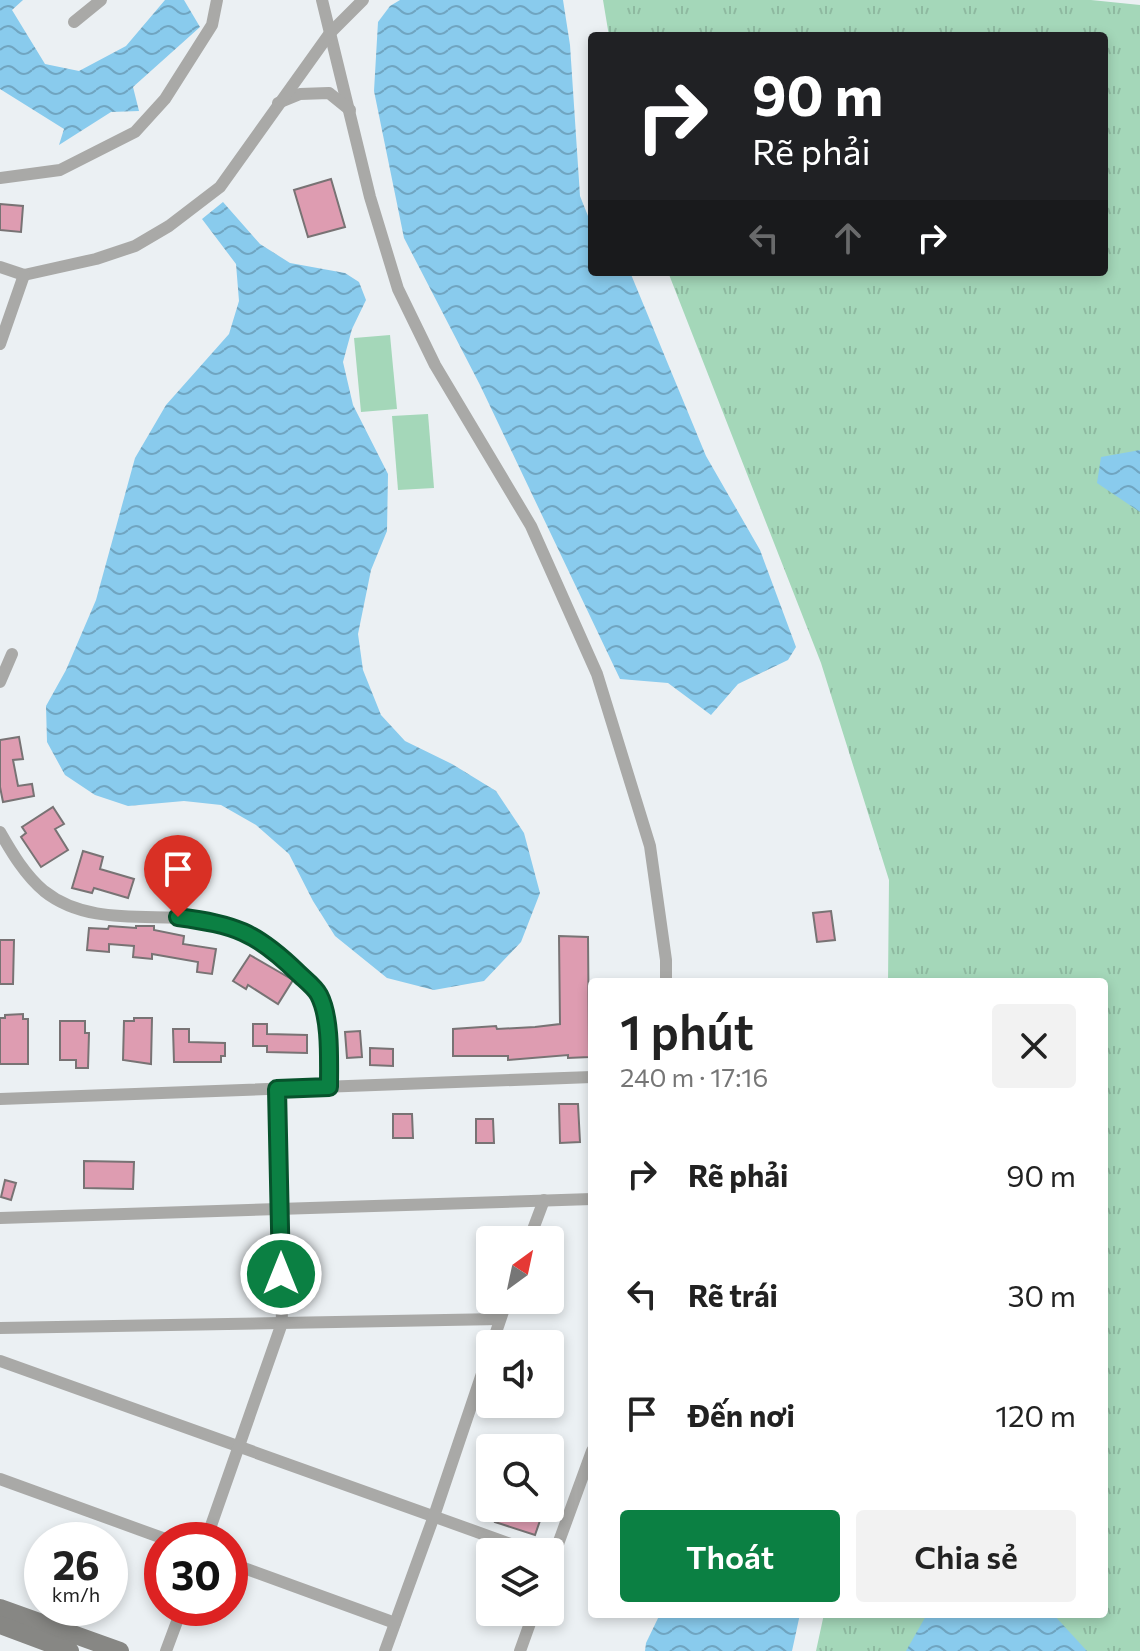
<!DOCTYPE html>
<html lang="vi">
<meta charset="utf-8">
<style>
:root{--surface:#fff;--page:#f2f2f2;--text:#222;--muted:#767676;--accent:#0b8043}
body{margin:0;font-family:Commissioner,sans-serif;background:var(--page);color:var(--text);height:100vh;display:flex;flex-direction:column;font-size:30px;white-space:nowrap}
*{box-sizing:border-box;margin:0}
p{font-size:26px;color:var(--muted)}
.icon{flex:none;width:44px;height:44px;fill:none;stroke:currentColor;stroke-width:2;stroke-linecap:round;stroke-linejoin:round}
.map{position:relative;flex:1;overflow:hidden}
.drawer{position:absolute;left:588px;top:978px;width:520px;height:640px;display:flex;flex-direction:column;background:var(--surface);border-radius:8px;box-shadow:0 4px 12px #0003}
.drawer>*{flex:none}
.guide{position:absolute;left:588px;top:32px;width:520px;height:244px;border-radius:8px;box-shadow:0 4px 12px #0003;background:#202124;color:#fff;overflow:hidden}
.needle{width:52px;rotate:33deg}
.fabs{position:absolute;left:476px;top:1226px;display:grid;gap:16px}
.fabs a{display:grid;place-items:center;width:88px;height:88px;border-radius:8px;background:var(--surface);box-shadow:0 4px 12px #0003;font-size:40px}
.speed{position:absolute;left:24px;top:1522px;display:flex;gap:16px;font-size:40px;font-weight:700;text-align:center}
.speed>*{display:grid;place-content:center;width:104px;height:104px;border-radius:50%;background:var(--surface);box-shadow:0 4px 12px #0003;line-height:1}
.speed small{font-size:20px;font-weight:400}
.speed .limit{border:12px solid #d22;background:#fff;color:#111}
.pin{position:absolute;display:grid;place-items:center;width:68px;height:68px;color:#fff;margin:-82px -34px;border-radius:50% 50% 50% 0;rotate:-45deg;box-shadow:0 0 8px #0007}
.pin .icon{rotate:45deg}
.me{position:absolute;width:88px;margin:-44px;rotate:0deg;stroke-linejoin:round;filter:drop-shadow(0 0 6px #0008)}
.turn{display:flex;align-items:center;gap:28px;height:168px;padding:0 32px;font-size:36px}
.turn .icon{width:104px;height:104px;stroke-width:2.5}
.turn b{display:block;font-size:56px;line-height:68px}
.lanes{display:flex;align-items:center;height:76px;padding:0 32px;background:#0003;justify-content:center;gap:40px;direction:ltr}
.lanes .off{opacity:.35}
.round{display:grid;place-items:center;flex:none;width:84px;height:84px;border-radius:8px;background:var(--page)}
.overview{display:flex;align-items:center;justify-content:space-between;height:136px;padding:0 32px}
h1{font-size:48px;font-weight:600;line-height:60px}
.primary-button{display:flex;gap:16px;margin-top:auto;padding:16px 32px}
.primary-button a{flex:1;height:92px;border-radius:8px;background:var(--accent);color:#fff;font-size:32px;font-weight:600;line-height:92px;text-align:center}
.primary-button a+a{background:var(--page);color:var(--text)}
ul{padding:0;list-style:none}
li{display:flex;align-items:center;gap:24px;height:120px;padding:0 32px}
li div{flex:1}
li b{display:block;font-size:30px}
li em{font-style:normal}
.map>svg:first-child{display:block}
.grass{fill:url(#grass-tufts)}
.pitch{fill:#a4d7b9}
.water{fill:url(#water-waves)}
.building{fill:#de9cb1;stroke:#787374;stroke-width:2}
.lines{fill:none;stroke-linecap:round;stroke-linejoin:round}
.minor{stroke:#a9a9a7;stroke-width:12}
.secondary{stroke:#878784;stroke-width:18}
.route-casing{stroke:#07532c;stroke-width:20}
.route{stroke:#0b8043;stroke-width:14}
</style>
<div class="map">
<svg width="1140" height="1651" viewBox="0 0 1140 1651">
<defs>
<pattern id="grass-tufts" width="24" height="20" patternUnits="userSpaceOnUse" patternTransform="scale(2)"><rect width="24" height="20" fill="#a4d7b9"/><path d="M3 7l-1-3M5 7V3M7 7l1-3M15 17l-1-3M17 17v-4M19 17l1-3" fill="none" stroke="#8eb9a0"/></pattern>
<pattern id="water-waves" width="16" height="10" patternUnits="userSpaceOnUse" patternTransform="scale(2)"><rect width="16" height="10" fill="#89cbed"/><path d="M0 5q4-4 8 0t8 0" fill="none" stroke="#70a5c1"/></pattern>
</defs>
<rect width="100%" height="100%" fill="#ebf0f3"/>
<path class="grass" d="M603,0H1091L1140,5V1651H816L824,1614H1104V982H888L889,880L821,663L668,272H1104V36H609Z"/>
<g class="pitch">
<path d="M390,335L397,409L361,412L354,338Z"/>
<path d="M428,414L434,488L398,490L392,416Z"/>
</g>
<g class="water">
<path d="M0,0H23L12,10L45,64L79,71L126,46L165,0H184L200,27L133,87L139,111L111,112L59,145L64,129L0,89Z"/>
<path d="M400,0H563L570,45L580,196L592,226V272H630L706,456L760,550L796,647L788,660L738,684L711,715L668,683L620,679L480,385L404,238L374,91L378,22L390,6Z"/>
<path d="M223,202L260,244L290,263L345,273L359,282L366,300L352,329L343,362L353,405L388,474L387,531L371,570L358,634L363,670L381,715L405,741L452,764L496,791L524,833L540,893L521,942L484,981L434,990L387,978L335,936L313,901L289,854L256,825L221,805L184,801L128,806L95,795L65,775L47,742L46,706L66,670L96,600L135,458L166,405L229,334L239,301L236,264L202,219Z"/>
<path d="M1140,450V512L1097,483L1101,457Z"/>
<path d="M660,1614H800L792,1651H645L646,1643Z"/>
<path d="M927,1614H1053L1087,1651H906Z"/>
</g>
<g class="building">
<path d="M331,179L345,227L308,237L294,190Z"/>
<path d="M0,204L23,206L21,232L0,230Z"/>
<path d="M19,737L23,759L13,760L18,786L32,784L34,796L3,802L0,787V740Z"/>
<path d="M53,807L64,824L55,829L68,850L41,867L21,837L26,833L22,827Z"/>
<path d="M83,851L103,857L100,869L134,879L128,898L94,888L92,893L72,888Z"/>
<path d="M831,911L835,940L817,942L813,913Z"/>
<path d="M109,926L136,928V926H154V930L184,936L183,944L216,949L212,974L197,972L198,962L152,954V959L133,957L134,946L109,944V952L87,950L89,928L108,929Z"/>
<path d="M559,936L588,937L589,1057L568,1058V1055L508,1060V1056H453V1029L496,1026L497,1029L535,1027L560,1024Z"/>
<path d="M0,940H14L13,984H0Z"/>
<path d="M250,955L293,980L278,1004L248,985L246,989L233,981Z"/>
<path d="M23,1014V1019H28V1064H0V1018H5V1015Z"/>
<path d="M134,1018H152L151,1064L123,1060L124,1021H134Z"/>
<path d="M60,1021H85V1033H89L88,1068H76V1060H60Z"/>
<path d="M253,1024H267V1034L307,1035V1053L267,1052V1046H253Z"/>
<path d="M173,1029H189V1042L225,1043V1056H221V1062H174Z"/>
<path d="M360,1031L362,1057L347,1058L345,1032Z"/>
<path d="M370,1048L393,1049V1066L370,1065Z"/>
<path d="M559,1104H578L580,1142L560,1143Z"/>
<path d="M393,1114H412L413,1138H393Z"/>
<path d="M476,1119H493L494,1143H476Z"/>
<path d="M84,1161L134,1162L133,1189L84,1188Z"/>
<path d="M5,1180L16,1183L11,1200L1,1197Z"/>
<path d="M500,1508H532L543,1512L535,1535L495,1522Z"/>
</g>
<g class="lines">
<g class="minor">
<path d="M322,0L370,197L398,289L435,365L531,526L597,674L650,846L666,960V982"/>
<path d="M74,22L101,0"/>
<path d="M278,103L300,94L329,93L350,110"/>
<path d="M0,178L60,170L135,132L165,99L212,25L217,0"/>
<path d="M0,267L24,275L96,259L135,246L169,226L220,187L330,33L363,0"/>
<path d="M0,344L24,275"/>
<path d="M0,682L12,654"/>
<path d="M0,832C12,853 25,875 44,891C94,931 165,909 222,923C243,928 259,940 275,953C287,962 313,983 319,996C332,1022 329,1058 329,1087"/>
<path d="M0,1099L592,1077"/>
<path d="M0,1218L592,1199"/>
<path d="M529,1240L544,1200"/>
<path d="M0,1328L500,1319"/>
<path d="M492,1344L507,1300"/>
<path d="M0,1361L533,1552"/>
<path d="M0,1479L168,1540"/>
<path d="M206,1540L282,1323L277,1089"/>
<path d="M230,1563L395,1623"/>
<path d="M550,1566L592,1451"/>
<path d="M166,1651L182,1608"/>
<path d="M385,1651L434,1516L490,1350"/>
<path d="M520,1651L534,1612"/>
</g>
<g class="secondary">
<path d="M0,1608L120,1651"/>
<path d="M0,1625L70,1651"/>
</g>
</g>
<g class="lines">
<defs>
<path id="route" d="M178,917C235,925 255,931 298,973C304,979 315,987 319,995C331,1018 329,1060 329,1087L277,1089L281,1274"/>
</defs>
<use href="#route" class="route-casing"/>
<use href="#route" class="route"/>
</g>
</svg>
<div class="fabs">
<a><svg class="needle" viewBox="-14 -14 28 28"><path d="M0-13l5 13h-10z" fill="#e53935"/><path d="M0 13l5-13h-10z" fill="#767676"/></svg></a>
<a><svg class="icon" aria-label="sound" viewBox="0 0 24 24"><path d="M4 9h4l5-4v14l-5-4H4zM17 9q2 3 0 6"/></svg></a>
<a><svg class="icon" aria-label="search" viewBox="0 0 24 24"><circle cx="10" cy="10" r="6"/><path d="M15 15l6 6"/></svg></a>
<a><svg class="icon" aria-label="layers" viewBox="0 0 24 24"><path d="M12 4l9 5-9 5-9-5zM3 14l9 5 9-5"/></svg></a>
</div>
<div class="speed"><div>26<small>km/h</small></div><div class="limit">30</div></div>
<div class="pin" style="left:178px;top:917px;background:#d93025"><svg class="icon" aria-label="arrive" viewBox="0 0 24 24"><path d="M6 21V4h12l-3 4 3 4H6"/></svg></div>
<svg class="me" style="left:281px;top:1274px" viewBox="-20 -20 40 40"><circle r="17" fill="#0b8043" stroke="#fff" stroke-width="3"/><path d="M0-11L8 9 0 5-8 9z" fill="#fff"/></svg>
<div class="guide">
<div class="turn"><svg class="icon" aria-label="right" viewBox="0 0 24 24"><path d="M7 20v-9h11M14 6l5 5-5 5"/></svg><div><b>90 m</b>Rẽ phải</div></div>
<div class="lanes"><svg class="icon off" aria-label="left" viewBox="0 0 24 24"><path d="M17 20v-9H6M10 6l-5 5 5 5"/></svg><svg class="icon off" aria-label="ahead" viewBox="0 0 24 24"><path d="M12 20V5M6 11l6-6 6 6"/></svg><svg class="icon" aria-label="right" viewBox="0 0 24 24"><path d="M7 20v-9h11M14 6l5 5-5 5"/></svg></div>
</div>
<section class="drawer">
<div class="overview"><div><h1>1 phút</h1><p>240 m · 17:16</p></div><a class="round"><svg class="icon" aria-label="close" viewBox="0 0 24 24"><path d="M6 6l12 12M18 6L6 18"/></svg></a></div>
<ul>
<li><svg class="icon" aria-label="right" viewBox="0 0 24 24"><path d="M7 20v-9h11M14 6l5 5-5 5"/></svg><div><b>Rẽ phải</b></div><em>90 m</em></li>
<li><svg class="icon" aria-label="left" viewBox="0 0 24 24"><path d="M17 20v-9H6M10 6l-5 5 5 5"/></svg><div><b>Rẽ trái</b></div><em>30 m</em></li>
<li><svg class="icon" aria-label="arrive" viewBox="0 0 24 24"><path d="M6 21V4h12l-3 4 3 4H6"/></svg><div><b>Đến nơi</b></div><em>120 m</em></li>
</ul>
<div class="primary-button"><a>Thoát</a><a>Chia sẻ</a></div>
</section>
</div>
